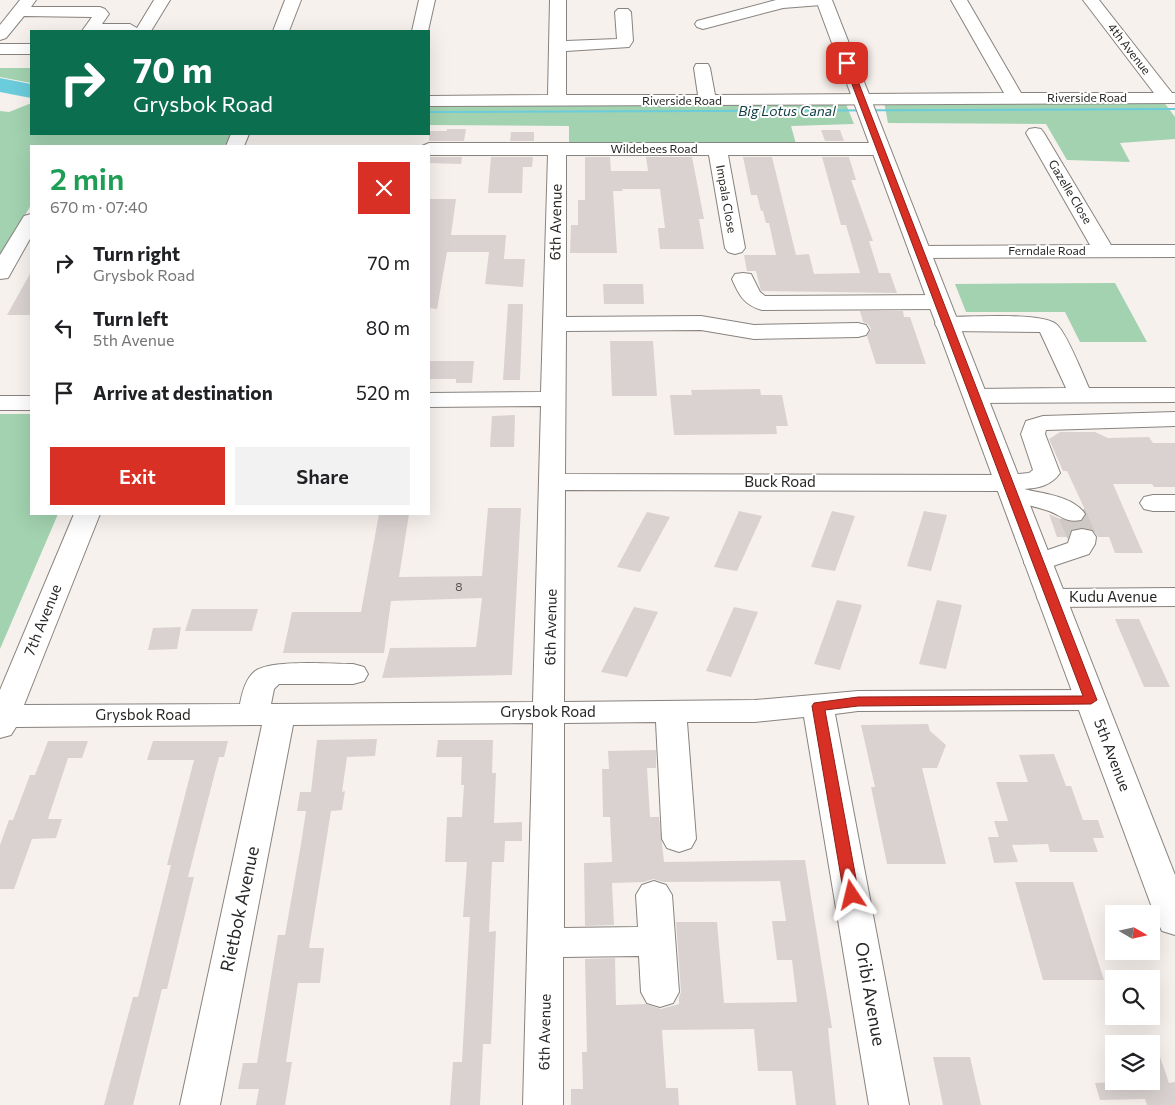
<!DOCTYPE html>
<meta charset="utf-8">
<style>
:root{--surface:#fff;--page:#f2f2f2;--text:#202124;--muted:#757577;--accent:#d93025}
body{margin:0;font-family:Commissioner,sans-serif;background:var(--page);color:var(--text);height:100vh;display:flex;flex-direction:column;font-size:19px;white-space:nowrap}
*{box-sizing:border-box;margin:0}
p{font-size:16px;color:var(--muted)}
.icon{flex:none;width:28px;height:28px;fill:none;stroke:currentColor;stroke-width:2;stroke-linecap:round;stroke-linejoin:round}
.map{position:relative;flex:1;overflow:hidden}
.drawer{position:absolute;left:30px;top:145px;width:400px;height:370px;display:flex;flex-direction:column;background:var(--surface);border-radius:0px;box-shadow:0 5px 20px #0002}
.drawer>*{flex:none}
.top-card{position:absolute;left:30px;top:30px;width:400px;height:105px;border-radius:0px;box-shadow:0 5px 20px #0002;background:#0b6e4f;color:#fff;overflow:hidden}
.needle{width:32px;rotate:99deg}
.fabs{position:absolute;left:1105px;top:905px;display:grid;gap:10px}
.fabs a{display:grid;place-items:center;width:55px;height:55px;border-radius:0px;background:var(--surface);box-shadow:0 5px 20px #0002;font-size:25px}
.pin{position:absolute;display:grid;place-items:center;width:42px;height:42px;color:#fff;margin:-21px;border-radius:10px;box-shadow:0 2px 8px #0006}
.me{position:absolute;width:55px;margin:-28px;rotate:350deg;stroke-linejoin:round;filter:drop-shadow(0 0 4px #0008)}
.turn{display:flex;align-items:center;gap:18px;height:105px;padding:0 20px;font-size:22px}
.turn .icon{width:65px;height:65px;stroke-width:2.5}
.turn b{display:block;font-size:35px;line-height:42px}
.round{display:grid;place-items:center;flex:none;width:52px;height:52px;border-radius:0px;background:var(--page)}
.head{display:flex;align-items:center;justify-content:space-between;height:85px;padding:0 20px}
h1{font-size:30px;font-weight:600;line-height:38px;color:#1e9e55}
.cta{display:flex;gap:10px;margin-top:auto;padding:10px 20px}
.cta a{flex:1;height:58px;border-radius:0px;background:var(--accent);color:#fff;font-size:20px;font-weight:600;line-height:58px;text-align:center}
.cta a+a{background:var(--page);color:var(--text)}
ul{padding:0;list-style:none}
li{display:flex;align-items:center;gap:15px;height:65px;padding:0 20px}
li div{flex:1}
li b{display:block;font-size:19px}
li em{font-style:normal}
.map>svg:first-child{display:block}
.green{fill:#a2d2b0}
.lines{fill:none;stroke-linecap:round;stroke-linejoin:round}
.stream{fill:#6bccdb;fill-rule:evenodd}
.river{fill:#6bccdb;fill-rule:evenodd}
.building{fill:#d9d2d1}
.minor-tunnel{stroke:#cec9c5;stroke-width:28;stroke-dasharray:28 14;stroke-linecap:butt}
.minor-casing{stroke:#88837f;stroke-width:2}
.major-casing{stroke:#88837f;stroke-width:2}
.minor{fill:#fff;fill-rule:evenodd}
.major{fill:#fff;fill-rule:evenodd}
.route{fill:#d93025;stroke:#8d1f18}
.labels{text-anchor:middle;stroke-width:4;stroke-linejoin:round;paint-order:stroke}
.far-street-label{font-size:12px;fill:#2a2826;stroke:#fff}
.number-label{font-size:12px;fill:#565251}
.far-water-label{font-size:14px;font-style:italic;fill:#103e44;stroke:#fff}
.street-label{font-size:15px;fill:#2a2826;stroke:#fff}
.near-street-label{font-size:18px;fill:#2a2826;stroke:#fff}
</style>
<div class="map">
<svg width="1175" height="1105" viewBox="0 0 1175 1105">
<rect width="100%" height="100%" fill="#f7f1ed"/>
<g class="green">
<path d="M0,68H31V83L0,77Z"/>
<path d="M1163,101L1175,117V139L1120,143L1130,162L1067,160L1046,124L888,123L884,102Z"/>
<path d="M29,104H31V134H230L226,144L222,146H31V205L0,257V111L9,112Z"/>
<path d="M429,104H846L854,124L791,126L796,144H569V126L429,125Z"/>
<path d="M1115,283L1147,342H1080L1065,312H966L955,284Z"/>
<path d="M0,414H31V514H58L0,649Z"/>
</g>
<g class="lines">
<path class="stream" d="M1175,108V110L429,113V111Z"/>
<path class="river" d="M0,78L31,84V98L0,92Z"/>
</g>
<g class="building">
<path d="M447,129H466L464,141H429V131H447Z"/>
<path d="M821,130H840L844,141H825Z"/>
<path d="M511,132H534V141H510Z"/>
<path d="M429,157H462L461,164L429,163Z"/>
<path d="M491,157H533L532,167H523L522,193H488Z"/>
<path d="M585,157H610L611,171H648L646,157H692L704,219H699L704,249H660L658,228H665L660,189H622L623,191H613L617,253H570L571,225H578V200H585Z"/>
<path d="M743,157H772L796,255L809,254L814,274L860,273L846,225H841L822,157H849L856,180H851L873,241H869L879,273H890L897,293L761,291L756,271H747L744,255H776L769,223H766L763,211H761L757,195H751Z"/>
<path d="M429,199H456L451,235H506L504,259H525L523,287L485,284L489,252H447L437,309L429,308Z"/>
<path d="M31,272V315H7Z"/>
<path d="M603,284H643L644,304H604Z"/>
<path d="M508,304H523L520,380H503Z"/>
<path d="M860,311H903L904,317H910L926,364H876L867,336L871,329L868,324L863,322Z"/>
<path d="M610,341H653L657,396H612Z"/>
<path d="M429,361H474L472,383H456V379H429Z"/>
<path d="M760,389L761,395H782L788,426H776L777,434L674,435L670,395H692L691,390Z"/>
<path d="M515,415L514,447H490L492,416Z"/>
<path d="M1060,432H1095L1108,438L1149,437L1153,443H1175V487H1154L1152,484H1113L1143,553H1115L1109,537H1098L1092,529L1082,527L1072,529L1068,537H1057L1049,514L1067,522L1076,523L1083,521L1087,514L1067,471H1063L1049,439Z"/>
<path d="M488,508H521L512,675L382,678L390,648L476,647L482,598L391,601L384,653H283L292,612H361L379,514H409L399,577L482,576Z"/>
<path d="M739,511L762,516L737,571L714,567Z"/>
<path d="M832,511L855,516L835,571L811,567Z"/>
<path d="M924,511L947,515L931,571L907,566Z"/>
<path d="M647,512L670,517L640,572L617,567Z"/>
<path d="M837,600L862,605L840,670L814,664Z"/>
<path d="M937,600L962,605L946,669L919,664Z"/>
<path d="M634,607L658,612L627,677L601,672Z"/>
<path d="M734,607L758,612L731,677L706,671Z"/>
<path d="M192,609H258L252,631H185Z"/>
<path d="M1115,619H1139L1170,687H1144Z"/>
<path d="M181,627L177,649L148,650L153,628Z"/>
<path d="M928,724L930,731L946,745L937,768H922L946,864H887L871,787H875L861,725Z"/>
<path d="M377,739L375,756L347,757L342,792L345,791L342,810L331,811L309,948H324L320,983H298L286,1062H292L285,1105H256L259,1089H238L243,1063H257L278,935H285L301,844L306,811H297L300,792H311L317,740Z"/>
<path d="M438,740H493L492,773H496L494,823L522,822V841H505L504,862H492L489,932L496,931L491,1044H483L480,1105H450L453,1062H462L470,917H463L467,862H445L447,817H462L464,785H461L462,757H436Z"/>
<path d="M48,741H88L82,758H68L48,819H62L56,838L32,839L14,889H0V845L9,820H13L30,775H35Z"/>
<path d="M153,741H228L224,757H219L188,877H194L167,989H162L133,1105H104L133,997H138L171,865H167L194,760H147Z"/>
<path d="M656,750V768H647L650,817H659L664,862L805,860L832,1028H828L836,1105H796L792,1071H758L754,1029L662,1030L666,1088H678L679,1105H571V1089H583L582,1052H587L585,959L615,958L616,1005L646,1004L661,1009L679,1004V997L681,992L676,922H717L724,1003L797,1002L792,960H777L772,921H786L780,881L664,882L653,879L644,882L612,883L614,925L585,926L584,863L612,862L610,817H603L602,769H609L608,751Z"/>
<path d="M1054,754L1066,786H1071L1083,820H1098L1104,838H1093L1098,852H1050L1048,844L1012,845L1018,862L994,863L988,837H999L994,821H1008L996,782H1028L1019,755Z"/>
<path d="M1015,882H1073L1104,980H1043Z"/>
<path d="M1154,1039L1169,1083L1175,1082V1105H1147L1145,1099L1100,1100L1095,1083L1151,1081V1040Z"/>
<path d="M933,1057H970L981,1105H943Z"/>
</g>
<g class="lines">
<path class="minor-tunnel" d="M1072,514L1082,537"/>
<defs>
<g id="minor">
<path d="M20,0H36L31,7H100L105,9L109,14L102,24H130L137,28L154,0H170L151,31H82L92,17L24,16L6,38L0,40V25Z"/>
<path d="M285,0H301L289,31H273Z"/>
<path d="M419,0H435L428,31H412Z"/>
<path d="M550,0H566V41L617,39L615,12L618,9H628L631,12L633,41L629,47L566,51V95H698L694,68L696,64H708L710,68L715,95L1004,93L951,0H967L1021,93H1154L1083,0H1099L1172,93H1175V103L429,106V96L548,95Z"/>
<path d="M776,0H829L826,3L821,5L783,8L703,29L697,27L695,24L697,21Z"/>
<rect x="0" y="44" width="31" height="10"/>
<path d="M1035,128L1041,129L1044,133L1111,245H1175V257L919,258L912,256L909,252L912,248L919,246L1090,245L1026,133L1029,129Z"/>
<path d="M231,134H249L244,146H226Z"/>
<path d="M429,143H880L887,145L889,149L887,153L880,155H728L745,248L742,252L735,254L728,252L725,248L709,155H566V317L701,316L754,325L858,323L866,325L869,330L866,335L858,337L754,339L701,330L566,331L565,474L1008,475L1029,473L1033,470L1021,434L1026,421L1043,416L1175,412V426L1046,430L1045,434L1060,473C1051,486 1038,488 1024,489C1044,494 1073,496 1085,514L1081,520C1066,523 1062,516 1049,511C1034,506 1018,503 1003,500L999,494L1001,491L565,490L564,702L755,700L858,691L1091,690L1102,693L1106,700L1102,707L1091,710L858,711L835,714L909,1105H869L804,717L755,722H687L696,839L691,848L679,852L667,848L662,839L656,722L564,723V928L638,927L636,895L642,885L654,881L666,885L672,895L679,992L673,1003L660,1007L647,1003L641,992L639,956L563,957V1105H523L533,723L293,725L220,1105H180L262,725L16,727L11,735L0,738V690L74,514H100L24,705L240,704C242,693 245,680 254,672C268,659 332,664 353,664L364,667L368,674L364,681L353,684H279L274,689L271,704L533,702L541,406L429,407V393L541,392L548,155H429V146H422Z"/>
<path d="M31,214V237L8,278L0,279V255L24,216Z"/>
<path d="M743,273L751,274L760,292L765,296L938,295L946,297L949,302L946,307L938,309L762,310C744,305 739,295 732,279L735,274Z"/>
<path d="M946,317C968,317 1041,312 1056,324C1066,331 1083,375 1089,388H1175V402L975,403L967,401L963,396L967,391L975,389L1066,388L1040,332L946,331L938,329L935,324L938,319Z"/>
<rect x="0" y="396" width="31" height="14"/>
<path d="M1153,495H1175V511H1153L1144,509L1140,503L1144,497Z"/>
<path d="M1082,529L1092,531L1096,537L1095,544L1089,554L1038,571L1028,569L1024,563L1028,557L1068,543L1072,531Z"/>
<path d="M1175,588V606L1051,607L1041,604L1037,598L1041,592L1051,589Z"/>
</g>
<path id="major" d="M816,0H832L1175,875V935L1162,931L1157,921Z"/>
</defs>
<use href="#minor" class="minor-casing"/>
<use href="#major" class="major-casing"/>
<use href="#minor" class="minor"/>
<use href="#major" class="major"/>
</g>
<path class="route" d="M847,61L851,63L1097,700L1091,704L858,706L825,710L859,895L857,899L852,901L846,899L844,895L812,706L814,703L858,697L1083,696L844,63Z"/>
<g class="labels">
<g class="far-street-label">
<text transform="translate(1129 49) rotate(52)" y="4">4th Avenue</text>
<text x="1087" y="102">Riverside Road</text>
<text x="682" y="105">Riverside Road</text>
<text x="654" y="153">Wildebees Road</text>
<text transform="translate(1070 192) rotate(59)" y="4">Gazelle Close</text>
<text transform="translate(726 199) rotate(80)" y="4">Impala Close</text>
<text x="1047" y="255">Ferndale Road</text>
</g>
<g class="number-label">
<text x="459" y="591">8</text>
</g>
<g class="far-water-label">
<text x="787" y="116">Big Lotus Canal</text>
</g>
<g class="street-label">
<text transform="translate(556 222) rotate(-89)" y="5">6th Avenue</text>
<text x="780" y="487">Buck Road</text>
<text x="1113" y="602">Kudu Avenue</text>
<text transform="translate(43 620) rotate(-68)" y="5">7th Avenue</text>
<text transform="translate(551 627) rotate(-89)" y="5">6th Avenue</text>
<text x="548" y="717">Grysbok Road</text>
<text x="143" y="720">Grysbok Road</text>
<text transform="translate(1112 755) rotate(69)" y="5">5th Avenue</text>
<text transform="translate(545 1032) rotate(-89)" y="5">6th Avenue</text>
</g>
<g class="near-street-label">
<text transform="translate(240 909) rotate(-78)" y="6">Rietbok Avenue</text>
<text transform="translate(870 994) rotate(80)" y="6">Oribi Avenue</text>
</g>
</g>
</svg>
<div class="fabs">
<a><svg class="needle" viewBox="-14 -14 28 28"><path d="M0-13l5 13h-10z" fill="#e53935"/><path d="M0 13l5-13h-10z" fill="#757577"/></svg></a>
<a><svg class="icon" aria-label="search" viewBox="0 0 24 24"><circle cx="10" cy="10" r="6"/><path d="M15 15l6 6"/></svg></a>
<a><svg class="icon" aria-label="layers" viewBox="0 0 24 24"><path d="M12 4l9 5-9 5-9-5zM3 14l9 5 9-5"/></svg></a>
</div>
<div class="pin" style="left:847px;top:63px;background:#d93025"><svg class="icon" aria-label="arrive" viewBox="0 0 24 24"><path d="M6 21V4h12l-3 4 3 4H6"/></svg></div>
<svg class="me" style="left:852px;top:895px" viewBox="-20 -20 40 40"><path d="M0-17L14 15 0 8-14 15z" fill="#d93025" stroke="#fff" stroke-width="4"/></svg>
<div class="top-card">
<div class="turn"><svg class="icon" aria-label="right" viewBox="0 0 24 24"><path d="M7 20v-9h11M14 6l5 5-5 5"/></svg><div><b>70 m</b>Grysbok Road</div></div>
</div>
<section class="drawer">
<div class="head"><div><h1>2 min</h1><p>670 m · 07:40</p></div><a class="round" style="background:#d93025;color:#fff"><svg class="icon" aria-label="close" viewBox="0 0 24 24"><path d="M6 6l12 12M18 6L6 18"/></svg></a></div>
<ul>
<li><svg class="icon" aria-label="right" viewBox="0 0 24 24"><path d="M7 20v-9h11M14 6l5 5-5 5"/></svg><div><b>Turn right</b><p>Grysbok Road</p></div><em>70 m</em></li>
<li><svg class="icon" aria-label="left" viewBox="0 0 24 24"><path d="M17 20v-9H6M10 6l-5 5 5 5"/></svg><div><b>Turn left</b><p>5th Avenue</p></div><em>80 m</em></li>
<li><svg class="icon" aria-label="arrive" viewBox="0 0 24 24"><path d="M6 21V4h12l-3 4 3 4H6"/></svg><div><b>Arrive at destination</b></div><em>520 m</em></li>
</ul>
<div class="cta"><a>Exit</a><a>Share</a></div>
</section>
</div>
